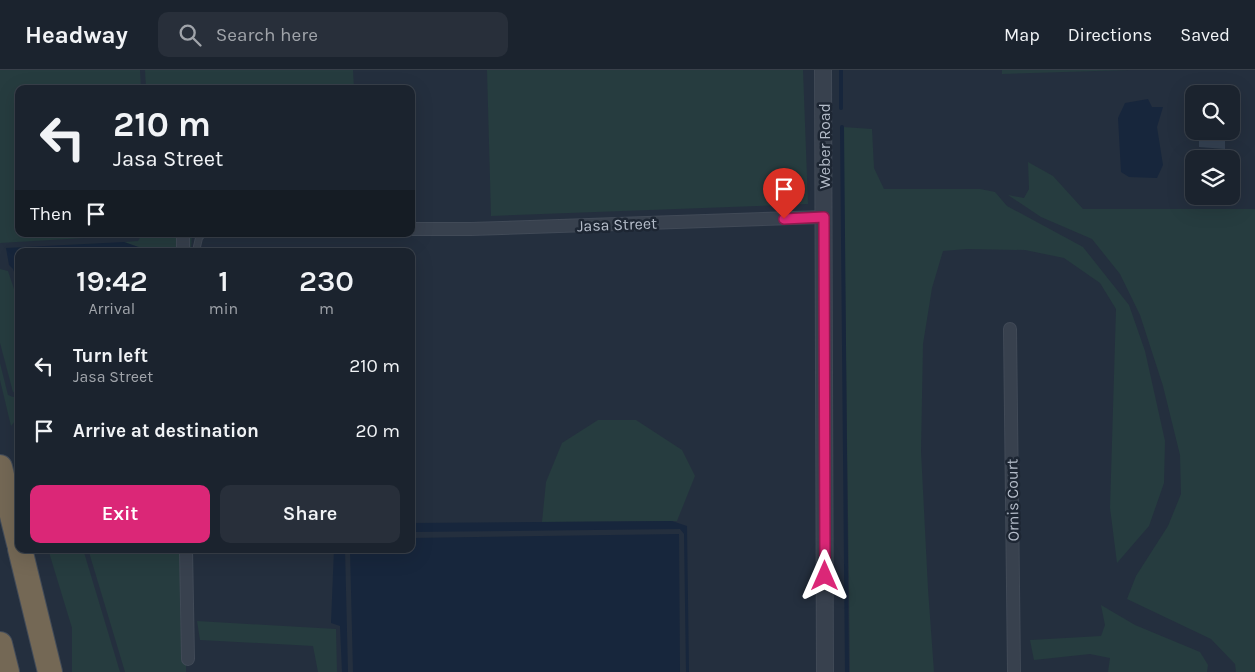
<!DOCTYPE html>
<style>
:root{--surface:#1b232e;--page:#282f3a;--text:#f1f3f6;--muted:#a0a4aa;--line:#39404a;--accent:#db2777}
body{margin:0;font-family:Karla,sans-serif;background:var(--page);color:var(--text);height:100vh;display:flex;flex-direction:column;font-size:19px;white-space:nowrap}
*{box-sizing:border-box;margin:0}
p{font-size:16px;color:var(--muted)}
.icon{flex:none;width:28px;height:28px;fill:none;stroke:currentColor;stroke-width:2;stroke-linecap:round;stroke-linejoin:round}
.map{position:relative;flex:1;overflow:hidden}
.drawer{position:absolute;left:15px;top:178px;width:400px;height:305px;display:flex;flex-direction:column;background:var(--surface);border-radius:10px;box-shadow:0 5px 20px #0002,0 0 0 1px var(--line)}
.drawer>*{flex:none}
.guide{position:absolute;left:15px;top:15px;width:400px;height:152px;border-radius:10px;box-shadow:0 5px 20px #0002,0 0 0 1px var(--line);background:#1b232e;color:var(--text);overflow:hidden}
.tools{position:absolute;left:1185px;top:15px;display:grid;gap:10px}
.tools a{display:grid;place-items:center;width:55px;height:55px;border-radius:10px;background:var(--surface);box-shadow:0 5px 20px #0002,0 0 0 1px var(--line);font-size:25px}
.pin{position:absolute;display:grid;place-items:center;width:42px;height:42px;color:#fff;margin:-51px -21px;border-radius:50% 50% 50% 0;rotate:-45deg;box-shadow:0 0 5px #0007}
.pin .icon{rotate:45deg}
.me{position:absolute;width:55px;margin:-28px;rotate:0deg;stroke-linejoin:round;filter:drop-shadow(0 0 4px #0008)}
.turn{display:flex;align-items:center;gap:18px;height:105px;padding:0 15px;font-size:22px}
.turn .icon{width:65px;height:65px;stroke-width:2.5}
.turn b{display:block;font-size:35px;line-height:42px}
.then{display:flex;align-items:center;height:48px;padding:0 15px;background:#0003;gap:10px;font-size:19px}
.eta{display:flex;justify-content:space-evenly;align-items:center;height:85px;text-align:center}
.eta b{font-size:30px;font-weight:600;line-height:35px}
.primary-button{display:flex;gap:10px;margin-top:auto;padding:10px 15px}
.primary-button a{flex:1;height:58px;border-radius:10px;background:var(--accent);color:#fff;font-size:20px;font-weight:600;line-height:58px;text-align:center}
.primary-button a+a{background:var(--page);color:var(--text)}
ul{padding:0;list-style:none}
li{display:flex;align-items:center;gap:15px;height:65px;padding:0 15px}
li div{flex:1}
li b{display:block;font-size:19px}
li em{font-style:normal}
header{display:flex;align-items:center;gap:30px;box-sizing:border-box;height:70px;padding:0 25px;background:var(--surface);border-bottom:1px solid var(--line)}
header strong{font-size:24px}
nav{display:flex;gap:28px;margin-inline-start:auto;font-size:18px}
.search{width:350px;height:45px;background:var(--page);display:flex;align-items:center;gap:12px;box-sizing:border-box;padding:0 18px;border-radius:10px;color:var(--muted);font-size:19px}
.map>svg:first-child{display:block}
.green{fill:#263c3f}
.water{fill:#17263c}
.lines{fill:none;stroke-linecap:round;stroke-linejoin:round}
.stream{stroke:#17263c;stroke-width:4}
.building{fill:#364354}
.service-casing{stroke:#414a57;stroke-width:8}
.minor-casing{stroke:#414a57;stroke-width:14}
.tertiary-casing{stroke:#414a57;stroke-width:18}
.motorway-casing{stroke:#434c59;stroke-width:26}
.service{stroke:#38414e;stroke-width:6}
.minor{stroke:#38414e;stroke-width:12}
.tertiary{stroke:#38414e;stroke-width:16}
.motorway{stroke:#746855;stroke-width:24}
.route-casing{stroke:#8e194d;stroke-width:12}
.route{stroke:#db2777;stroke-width:9}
.labels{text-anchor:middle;stroke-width:5;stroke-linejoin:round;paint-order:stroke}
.street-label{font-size:16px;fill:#b4bcc9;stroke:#1d2633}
</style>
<header>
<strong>Headway</strong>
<div class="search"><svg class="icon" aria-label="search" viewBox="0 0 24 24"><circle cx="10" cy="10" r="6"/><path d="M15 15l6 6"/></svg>Search here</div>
<nav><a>Map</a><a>Directions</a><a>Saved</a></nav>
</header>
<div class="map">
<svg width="1255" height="602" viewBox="0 0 1255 602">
<rect width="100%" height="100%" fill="#242f3e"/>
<g class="green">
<path d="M0,0H140L141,19H19V164L136,165L0,173Z"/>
<path d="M145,0H353L354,19H146Z"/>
<path d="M487,0H803L808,134L491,146Z"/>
<path d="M1002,0H1129L1002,4Z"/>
<path d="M843,57L872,59L874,98L884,119H980L995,122L1007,136L1083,177L1129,235L1145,281L1165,371L1164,413L1149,456L1117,493L1110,438L1116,239L1100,213L1064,188L1025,180L967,179L943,181L932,218L923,274L921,381L928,519L934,602H850Z"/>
<path d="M1028,92L1053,106L1083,139H1255V602H1236L1235,594L1211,569L1127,529L1136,506L1168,456L1181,424L1180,385L1163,316L1140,245L1120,204L1092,169L1041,147L1008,125L1024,128L1029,119Z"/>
<path d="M142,164H192L191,181H144L141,178L124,172L138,171Z"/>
<path d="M0,199L8,201L19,234V321L13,322L0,273Z"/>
<path d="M0,293L8,325L13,327H19V346L11,356L0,310Z"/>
<path d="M598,350H636L682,380L695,406L677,451L542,452L546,412L562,373Z"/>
<path d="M48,479H83L120,602H72V558Z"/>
<path d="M88,479H186V602H125Z"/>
<path d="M1101,535L1135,555L1200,582L1208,595L1207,602H1108L1110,588L1090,584L1034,590L1030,570L1101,566L1105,555Z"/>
<path d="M197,551L336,559L337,602H318L313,576L200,570Z"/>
</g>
<g class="water">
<path d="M1148,29L1152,37H1163L1157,57L1163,95L1157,108L1129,107L1121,102L1118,48L1125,33Z"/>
<path d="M124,172L141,178L144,181H19V216L13,199L9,195L6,178Z"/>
<path d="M672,451L687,456L689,602H686L684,464L680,459L411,462V453Z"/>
<path d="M679,464L680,602H353L350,479H411V468Z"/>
<path d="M334,479H345L348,602H342L340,556L331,553Z"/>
</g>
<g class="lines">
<g class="stream">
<path d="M841,0V38"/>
<path d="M842,57L847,602"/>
</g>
</g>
<path class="building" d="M1199,61H1225V79L1199,77Z"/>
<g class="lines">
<defs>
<path id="service" d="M196,181L199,168L202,164"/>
<g id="minor">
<path d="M411,159H471L824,147"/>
<path d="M183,164V181"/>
<path d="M1010,259L1014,602"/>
<path d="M186,479L188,589"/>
</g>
<path id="tertiary" d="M823,0L825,602"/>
<g id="motorway">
<path d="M0,397L19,474"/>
<path d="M20,479L50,602"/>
<path d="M0,574L7,602"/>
</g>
</defs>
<use href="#service" class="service-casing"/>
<use href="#minor" class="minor-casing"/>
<use href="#tertiary" class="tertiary-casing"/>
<use href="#motorway" class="motorway-casing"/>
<use href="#service" class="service"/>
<use href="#minor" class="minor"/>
<use href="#tertiary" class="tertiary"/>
<use href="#motorway" class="motorway"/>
</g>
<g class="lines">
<defs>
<path id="route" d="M784,149L824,147L825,506"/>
</defs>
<use href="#route" class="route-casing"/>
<use href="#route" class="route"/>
</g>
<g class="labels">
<g class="street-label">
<text transform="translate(824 76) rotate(-90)" y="6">Weber Road</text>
<text transform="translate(617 154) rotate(-2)" y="6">Jasa Street</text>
<text transform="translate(1012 430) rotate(-91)" y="6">Ornis Court</text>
</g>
</g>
</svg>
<div class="tools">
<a><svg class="icon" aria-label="search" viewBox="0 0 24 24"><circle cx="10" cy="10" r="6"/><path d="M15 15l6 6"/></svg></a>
<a><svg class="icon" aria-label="layers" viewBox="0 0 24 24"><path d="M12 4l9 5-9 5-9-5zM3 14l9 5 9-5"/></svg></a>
</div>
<div class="pin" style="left:784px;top:149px;background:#d93025"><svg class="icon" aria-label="arrive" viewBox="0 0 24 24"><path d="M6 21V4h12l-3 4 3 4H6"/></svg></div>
<svg class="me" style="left:825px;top:506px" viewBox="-20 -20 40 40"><path d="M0-17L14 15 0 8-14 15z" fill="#db2777" stroke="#fff" stroke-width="4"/></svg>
<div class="guide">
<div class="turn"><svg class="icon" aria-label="left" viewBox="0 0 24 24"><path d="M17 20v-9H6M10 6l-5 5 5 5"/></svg><div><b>210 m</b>Jasa Street</div></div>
<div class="then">Then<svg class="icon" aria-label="arrive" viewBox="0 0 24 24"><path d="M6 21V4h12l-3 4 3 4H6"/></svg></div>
</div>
<section class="drawer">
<div class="eta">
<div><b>19:42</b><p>Arrival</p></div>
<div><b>1</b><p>min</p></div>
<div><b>230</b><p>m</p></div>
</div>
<ul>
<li><svg class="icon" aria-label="left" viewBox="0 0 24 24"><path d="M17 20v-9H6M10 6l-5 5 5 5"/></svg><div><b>Turn left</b><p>Jasa Street</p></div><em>210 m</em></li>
<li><svg class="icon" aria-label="arrive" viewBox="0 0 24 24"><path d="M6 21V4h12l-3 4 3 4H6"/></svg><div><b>Arrive at destination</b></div><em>20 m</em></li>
</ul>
<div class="primary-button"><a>Exit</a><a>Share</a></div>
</section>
</div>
